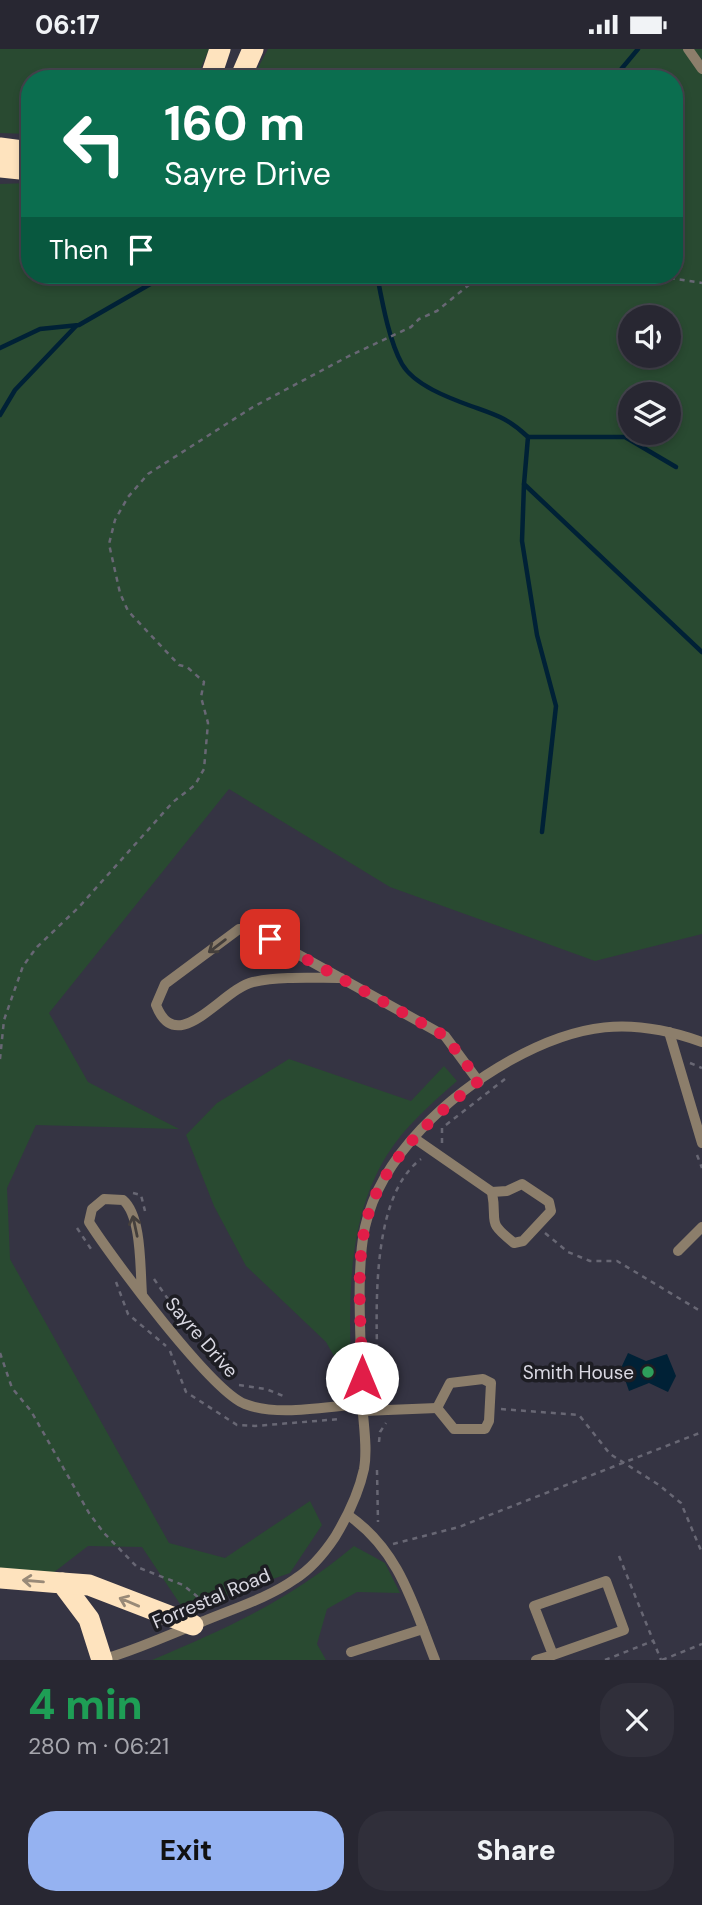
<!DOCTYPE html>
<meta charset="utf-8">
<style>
:root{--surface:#282732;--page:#302f3a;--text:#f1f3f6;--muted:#a5a5ac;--line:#44444d;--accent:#95b2f1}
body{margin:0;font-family:"DM Sans",sans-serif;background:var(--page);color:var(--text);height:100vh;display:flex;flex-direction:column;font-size:26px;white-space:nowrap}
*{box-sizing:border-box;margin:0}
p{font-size:23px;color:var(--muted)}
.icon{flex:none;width:38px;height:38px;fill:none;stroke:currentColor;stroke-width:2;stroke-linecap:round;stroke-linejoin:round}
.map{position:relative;height:1611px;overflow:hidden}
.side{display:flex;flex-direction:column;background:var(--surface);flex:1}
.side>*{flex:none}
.guide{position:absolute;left:21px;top:21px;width:662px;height:214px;border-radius:28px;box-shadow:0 4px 10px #0003,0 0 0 2px var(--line);background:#0b6e4f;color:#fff;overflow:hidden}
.controls{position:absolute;left:618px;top:256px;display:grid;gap:14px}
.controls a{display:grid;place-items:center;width:63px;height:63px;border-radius:50%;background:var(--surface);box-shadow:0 4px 10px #0003,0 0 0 2px var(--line);font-size:35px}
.pin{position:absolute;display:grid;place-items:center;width:60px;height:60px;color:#fff;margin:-30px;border-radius:14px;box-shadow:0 4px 10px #0006}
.me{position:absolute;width:77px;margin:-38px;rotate:0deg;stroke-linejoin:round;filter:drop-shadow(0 0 5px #0008)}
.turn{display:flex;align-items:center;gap:24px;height:147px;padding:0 28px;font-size:32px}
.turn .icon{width:91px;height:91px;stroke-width:2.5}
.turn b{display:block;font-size:49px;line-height:60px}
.then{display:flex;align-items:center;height:66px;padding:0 28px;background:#0003;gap:14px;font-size:26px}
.round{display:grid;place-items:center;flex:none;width:74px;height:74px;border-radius:28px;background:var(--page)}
.overview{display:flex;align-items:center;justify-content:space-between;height:119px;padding:0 28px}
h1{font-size:42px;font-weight:800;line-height:52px;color:#1e9e55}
.action{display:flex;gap:14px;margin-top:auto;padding:14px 28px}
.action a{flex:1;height:80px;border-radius:28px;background:var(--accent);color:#111;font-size:28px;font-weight:800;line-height:80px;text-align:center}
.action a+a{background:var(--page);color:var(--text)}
.status{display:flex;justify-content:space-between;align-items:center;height:49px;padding:0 35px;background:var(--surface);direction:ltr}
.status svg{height:19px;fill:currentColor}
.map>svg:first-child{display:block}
.green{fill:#294a31;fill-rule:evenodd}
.water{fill:#002136}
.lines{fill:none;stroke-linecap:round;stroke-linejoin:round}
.stream{stroke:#002136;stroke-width:4.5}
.path{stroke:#686774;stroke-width:2.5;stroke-dasharray:5 5;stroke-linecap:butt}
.street{stroke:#8c7e6b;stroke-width:10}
.highway{stroke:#fee3be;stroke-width:21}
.oneway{stroke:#443f3c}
.oneway2{stroke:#998a78}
.route{stroke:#e11d48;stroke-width:12;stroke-dasharray:0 21.6}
.leisure-dot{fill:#2e9e5b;stroke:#1d1d23;stroke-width:2.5}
.labels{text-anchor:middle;stroke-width:7;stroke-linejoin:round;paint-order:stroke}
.street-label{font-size:19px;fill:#d9d8e2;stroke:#1d1d23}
.poi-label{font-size:19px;fill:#d9d8e2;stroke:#1d1d23;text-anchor:end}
</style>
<div class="status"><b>06:17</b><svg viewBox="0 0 49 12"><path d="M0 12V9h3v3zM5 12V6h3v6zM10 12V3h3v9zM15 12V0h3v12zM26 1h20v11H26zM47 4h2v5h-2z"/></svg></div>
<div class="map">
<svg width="702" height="1611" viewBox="0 0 702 1611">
<rect width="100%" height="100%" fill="#353443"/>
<g class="green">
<path d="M0,0H209L196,30H30V85L0,84Z"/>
<path d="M268,0H702V885L595,912L390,838L229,740L49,964L88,1033L179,1080L36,1076L7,1139L10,1210L169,1494L225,1509L310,1452L322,1476L290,1524L184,1561L142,1498L88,1497L53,1524L0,1521V135L30,134V226H674V30H252ZM630,268H668V306H630ZM630,345H668V383H630Z"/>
<path d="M289,1010L411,1052L444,1017L457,1032C432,1054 405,1077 387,1106C344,1176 350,1258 351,1337L326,1293L246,1217L214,1157L186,1086L217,1054Z"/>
<path d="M354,1497L385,1514L400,1544L357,1543L327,1560L317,1595L326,1611H152C230,1578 288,1552 354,1497Z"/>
</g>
<path class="water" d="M628,1304L646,1312L667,1305L676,1327L668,1343L649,1334L629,1342L621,1319Z"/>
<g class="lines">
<g class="stream">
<path d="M613,30L638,0"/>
<path d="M377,226C382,252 389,292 402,315C414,336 449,349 471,357C496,366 508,369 528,388L524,435L702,603"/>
<path d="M0,299L40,280L79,276L166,226"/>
<path d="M0,366L15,341L76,277"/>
<path d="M528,388H625L676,418"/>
<path d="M524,435L522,492L537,586L556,657L542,783"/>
</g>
<g class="path">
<path d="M650,226L702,234"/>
<path d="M0,1010L4,971L23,917L37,898L79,858L173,753L195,736L204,720L208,674L201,648L204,633L187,618L179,616L128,562L120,544L109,495L115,471L128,448L148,425L253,358L349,307L411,278L419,270L437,262L481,226"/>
<path d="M690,1014L702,1019"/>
<path d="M442,1094V1079L505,1030"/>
<path d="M697,1106L702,1119"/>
<path d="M133,1144L141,1146L145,1162"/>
<path d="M77,1179L91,1200"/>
<path d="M545,1184L568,1203L590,1212H617L702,1263"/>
<path d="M154,1230L200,1296"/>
<path d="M116,1233L128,1265L166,1297"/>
<path d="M170,1302L186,1343L237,1376L255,1377L340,1370"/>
<path d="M0,1304L12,1339L31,1362L89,1464L104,1484L137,1518L183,1536L209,1557"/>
<path d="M239,1336L266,1340L286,1348"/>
<path d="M385,1348L378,1337C377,1276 367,1150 421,1110"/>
<path d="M501,1360L579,1366L610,1405L659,1436L681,1454L702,1504"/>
<path d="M379,1393L380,1383L386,1374"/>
<path d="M377,1421L378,1473"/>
<path d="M393,1495L459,1478L702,1383"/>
<path d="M619,1507L661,1611"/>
<path d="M605,1611L653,1592"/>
<path d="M662,1611L702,1595"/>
</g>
<g class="street">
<path d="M688,0L702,20"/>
<path d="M341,929C312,929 281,927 253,933C222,940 177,1010 156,956L165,935L239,880L256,882L445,987L479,1033"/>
<path d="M669,983L702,1094"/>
<path d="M414,1089L492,1143"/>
<path d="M522,1135L549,1153L551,1162L523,1192L514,1194C485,1171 498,1175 492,1143L507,1142Z"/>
<path d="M678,1202L702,1178"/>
<path d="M142,1245C140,1220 142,1167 123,1151L104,1150L92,1160L89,1173C111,1208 212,1343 245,1355C279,1368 327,1357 363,1355"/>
<path d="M483,1330L491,1334L489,1372L485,1380H454L437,1359L450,1334Z"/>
<path d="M363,1362L437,1359"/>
<path d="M348,1466C399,1501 413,1555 435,1611"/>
<path d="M351,1603L423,1580"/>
<path d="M101,1611C137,1601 170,1585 204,1572C235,1559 268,1549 295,1530C311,1520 325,1503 335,1488C347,1468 359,1443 364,1420C368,1399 363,1373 362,1352C362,1302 355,1224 365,1178C381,1106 450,1045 511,1011C578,974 630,967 702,993"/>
<path d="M536,1611L553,1606L624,1581L606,1532L534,1557L553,1606"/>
</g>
<g class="highway">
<path d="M210,30L220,0"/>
<path d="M240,30L253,0"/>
<path d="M0,99L30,103"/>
<path d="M0,118L30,121"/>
<path d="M0,1529L62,1534L89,1570L102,1611"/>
<path d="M62,1534L89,1536L193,1576"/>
</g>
</g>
<defs><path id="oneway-shaft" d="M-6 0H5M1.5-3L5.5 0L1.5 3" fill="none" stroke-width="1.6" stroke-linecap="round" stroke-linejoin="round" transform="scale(1.75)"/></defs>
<g class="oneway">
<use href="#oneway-shaft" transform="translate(217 897) rotate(143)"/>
<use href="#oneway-shaft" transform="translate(135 1177) rotate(-102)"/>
</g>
<g class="oneway2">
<use href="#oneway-shaft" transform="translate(33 1532) rotate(-175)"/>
<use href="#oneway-shaft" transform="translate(129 1553) rotate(-157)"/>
</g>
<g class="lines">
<path class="route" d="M270,890L445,987L479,1032C431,1068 378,1116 365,1178C355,1225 362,1280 362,1329"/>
</g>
<circle class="leisure-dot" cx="648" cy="1323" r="7"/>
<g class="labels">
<g class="street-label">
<text transform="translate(202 1288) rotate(49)" y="7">Sayre Drive</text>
<text transform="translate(211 1549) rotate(-23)" y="7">Forrestal Road</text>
</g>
<g class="poi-label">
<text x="634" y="1330">Smith House</text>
</g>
</g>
</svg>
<div class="controls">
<a><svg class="icon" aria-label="sound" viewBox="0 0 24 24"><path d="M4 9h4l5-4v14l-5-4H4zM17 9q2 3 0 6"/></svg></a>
<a><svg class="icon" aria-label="layers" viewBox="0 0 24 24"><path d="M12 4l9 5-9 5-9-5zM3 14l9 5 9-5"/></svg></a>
</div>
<div class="pin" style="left:270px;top:890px;background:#d93025"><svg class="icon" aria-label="arrive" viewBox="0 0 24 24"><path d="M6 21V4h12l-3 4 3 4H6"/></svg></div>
<svg class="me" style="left:362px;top:1329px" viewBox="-20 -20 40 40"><circle r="19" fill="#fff"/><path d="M0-13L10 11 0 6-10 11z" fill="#e11d48"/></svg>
<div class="guide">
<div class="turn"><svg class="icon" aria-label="left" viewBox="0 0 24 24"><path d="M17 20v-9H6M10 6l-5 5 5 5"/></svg><div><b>160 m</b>Sayre Drive</div></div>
<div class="then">Then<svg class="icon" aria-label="arrive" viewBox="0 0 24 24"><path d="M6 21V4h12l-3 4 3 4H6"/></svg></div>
</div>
</div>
<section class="side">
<div class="overview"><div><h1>4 min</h1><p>280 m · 06:21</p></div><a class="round"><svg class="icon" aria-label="close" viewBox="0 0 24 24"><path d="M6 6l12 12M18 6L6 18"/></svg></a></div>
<div class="action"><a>Exit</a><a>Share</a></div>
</section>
